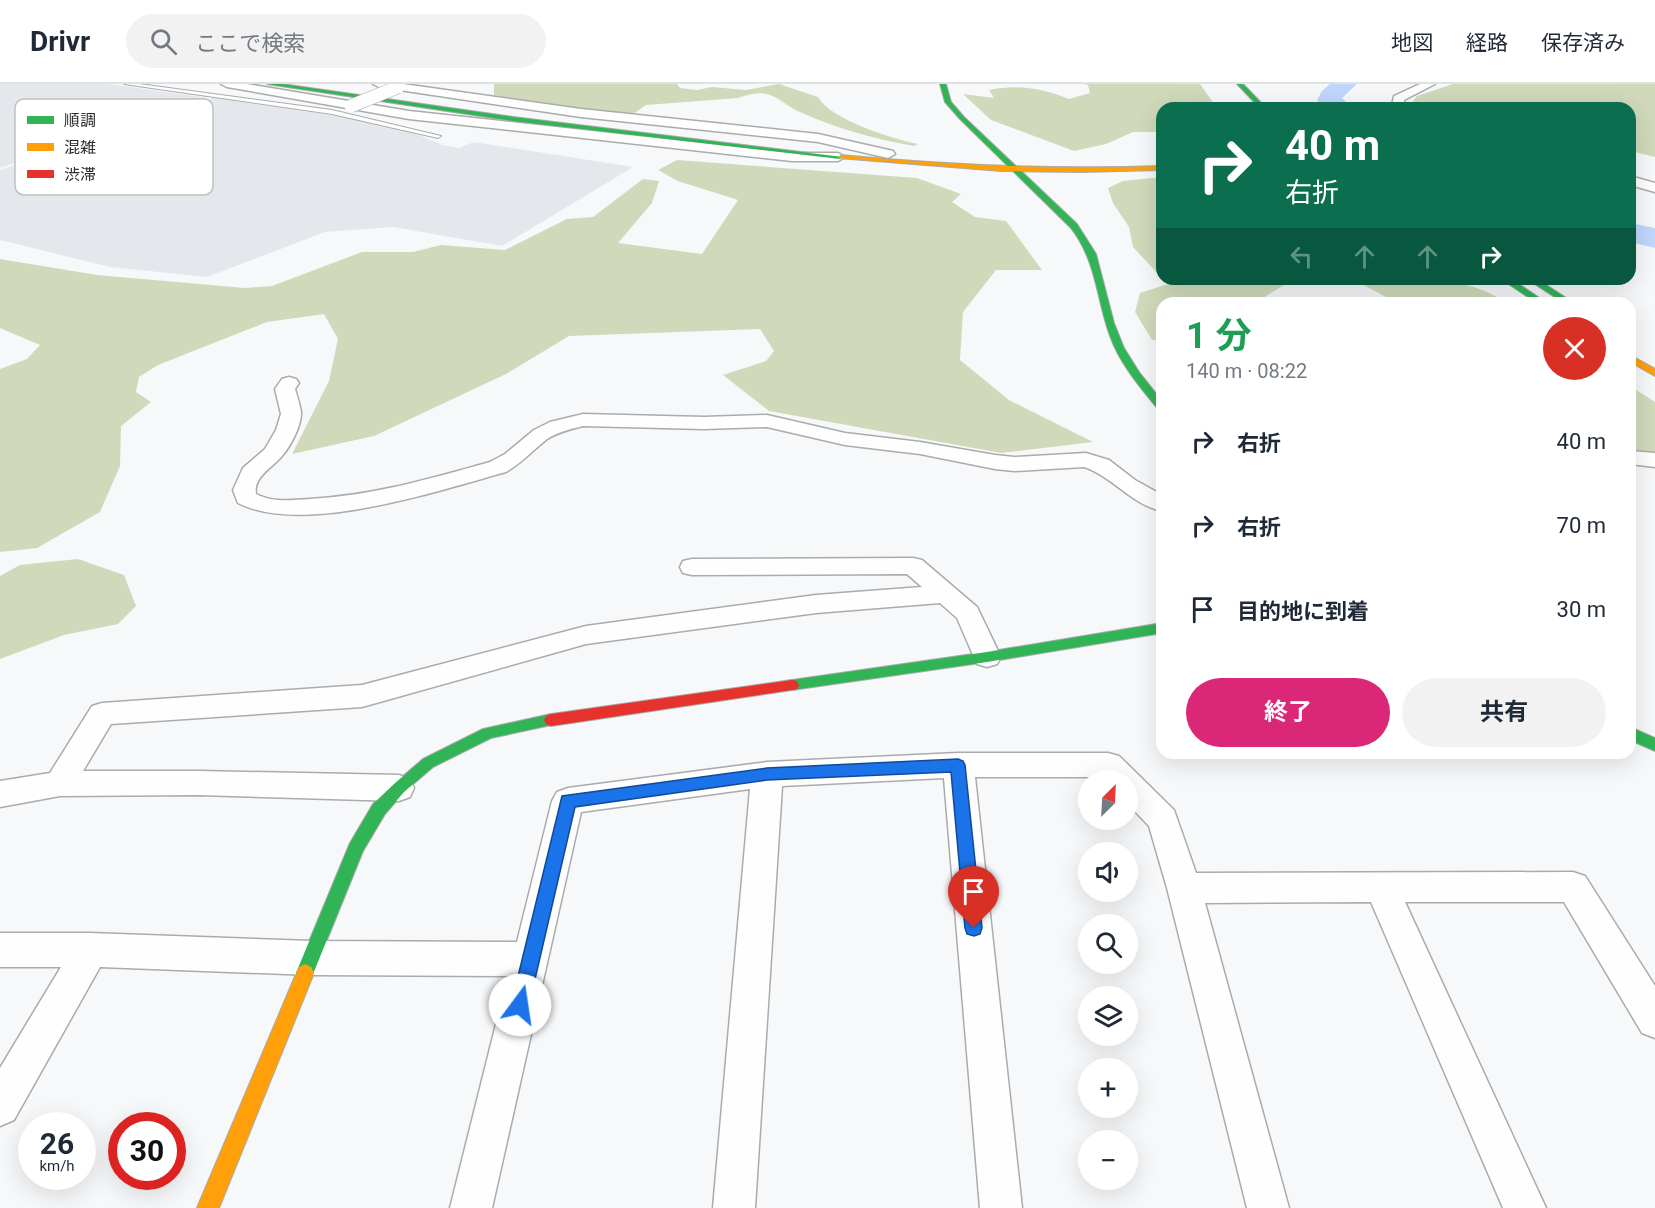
<!DOCTYPE html>
<html lang="ja">
<meta charset="utf-8">
<style>
:root{--surface:#fff;--page:#f2f2f3;--text:#1f2937;--muted:#747a83;--line:#e0e1e3;--accent:#db2777}
body{margin:0;font-family:Roboto,"Noto Sans JP",sans-serif;background:var(--page);color:var(--text);height:100vh;display:flex;flex-direction:column;font-size:22px;white-space:nowrap}
*{box-sizing:border-box;margin:0}
p{font-size:20px;color:var(--muted)}
.icon{flex:none;width:33px;height:33px;fill:none;stroke:currentColor;stroke-width:2;stroke-linecap:round;stroke-linejoin:round}
.map{position:relative;flex:1;overflow:hidden}
.sheet{position:absolute;left:1156px;top:213px;width:480px;height:462px;display:flex;flex-direction:column;background:var(--surface);border-radius:18px;box-shadow:0 6px 24px #0002}
.sheet>*{flex:none}
.hud{position:absolute;left:1156px;top:18px;width:480px;height:183px;border-radius:18px;box-shadow:0 6px 24px #0002;background:#0b6e4f;color:#fff;overflow:hidden}
.needle{width:39px;rotate:24deg}
.tools{position:absolute;left:1078px;top:686px;display:grid;gap:12px}
.tools a{display:grid;place-items:center;width:60px;height:60px;border-radius:50%;background:var(--surface);box-shadow:0 6px 24px #0002;font-size:30px}
.speed{position:absolute;left:18px;top:1028px;display:flex;gap:12px;font-size:30px;font-weight:700;text-align:center}
.speed>*{display:grid;place-content:center;width:78px;height:78px;border-radius:50%;background:var(--surface);box-shadow:0 6px 24px #0002;line-height:1}
.speed small{font-size:15px;font-weight:400}
.speed .limit{border:9px solid #d22;background:#fff;color:#111}
.pin{position:absolute;display:grid;place-items:center;width:51px;height:51px;color:#fff;margin:-62px -26px;border-radius:50% 50% 50% 0;rotate:-45deg;box-shadow:0 0 6px #0007}
.pin .icon{rotate:45deg}
.me{position:absolute;width:66px;margin:-33px;rotate:14deg;stroke-linejoin:round;filter:drop-shadow(0 0 4px #0008)}
.turn{display:flex;align-items:center;gap:21px;height:126px;padding:0 30px;font-size:27px}
.turn .icon{width:78px;height:78px;stroke-width:2.5}
.turn b{display:block;font-size:42px;line-height:51px}
.lanes{display:flex;align-items:center;height:57px;padding:0 30px;background:#0003;justify-content:center;gap:30px;direction:ltr}
.lanes .off{opacity:.35}
.round{display:grid;place-items:center;flex:none;width:63px;height:63px;border-radius:32px;background:var(--page)}
.overview{display:flex;align-items:center;justify-content:space-between;height:102px;padding:0 30px}
h1{font-size:36px;font-weight:700;line-height:45px;color:#1e9e55}
.cta{display:flex;gap:12px;margin-top:auto;padding:12px 30px}
.cta a{flex:1;height:69px;border-radius:36px;background:var(--accent);color:#fff;font-size:24px;font-weight:700;line-height:69px;text-align:center}
.cta a+a{background:var(--page);color:var(--text)}
ul{padding:0;list-style:none}
li{display:flex;align-items:center;gap:18px;height:84px;padding:0 30px}
li div{flex:1}
li b{display:block;font-size:22px}
li em{font-style:normal}
header{display:flex;align-items:center;gap:36px;box-sizing:border-box;height:84px;padding:0 30px;background:var(--surface);border-bottom:2px solid var(--line)}
header strong{font-size:28px}
nav{display:flex;gap:33px;margin-inline-start:auto;font-size:21px}
.search{width:420px;height:54px;background:var(--page);display:flex;align-items:center;gap:15px;box-sizing:border-box;padding:0 21px;border-radius:33px;color:var(--muted);font-size:22px}
.map>svg:first-child{display:block}
.built{fill:#e4e8ed}
.forest{fill:#d0daba}
.lines{fill:none;stroke-linecap:round;stroke-linejoin:round}
.river{fill:#c0d6fc;fill-rule:evenodd}
.lane-casing{stroke:#aaabac;stroke-width:2}
.street-casing{stroke:#aaabac;stroke-width:3}
.fast-casing{stroke:#aaabac;stroke-width:2}
.slow-casing{stroke:#aaabac;stroke-width:2}
.jam-casing{stroke:#aaabac;stroke-width:2}
.lane{fill:#fefefe;fill-rule:evenodd}
.street{fill:#fefefe;fill-rule:evenodd}
.fast{fill:#30b455;fill-rule:evenodd}
.slow{fill:#ff9f0a;fill-rule:evenodd}
.jam{fill:#e5322d;fill-rule:evenodd}
.street-bridge-casing{stroke:#aaabac;stroke-width:14;stroke-linecap:butt}
.street-bridge{stroke:#fefefe;stroke-width:13}
.route{fill:#1a73e8;stroke:#114b97;stroke-width:1.5}
.key{fill:#fff;stroke:#bfc0c0;stroke-width:1.5}
.key-label{font-size:16px;fill:#2b2c2d}
</style>
<header>
<strong>Drivr</strong>
<div class="search"><svg class="icon" aria-label="search" viewBox="0 0 24 24"><circle cx="10" cy="10" r="6"/><path d="M15 15l6 6"/></svg>ここで検索</div>
<nav><a>地図</a><a>経路</a><a>保存済み</a></nav>
</header>
<div class="map">
<svg width="1655" height="1124" viewBox="0 0 1655 1124">
<rect width="100%" height="100%" fill="#f7f8fa"/>
<g class="built">
<path d="M0,0H109L209,14L0,84Z"/>
<path d="M213,14L343,33L419,51L442,61L459,64L474,58L633,83L502,162L393,143L325,148L207,193L110,183L0,156V86Z"/>
</g>
<g class="forest">
<path d="M494,0H677L680,4L697,6L712,3L746,6L779,0L818,13C831,36 893,55 918,60L914,62C875,55 839,45 802,29C788,24 777,11 766,10C756,8 747,11 738,14L646,21L633,30L522,18L494,11Z"/>
<path d="M1084,0H1200L1217,24H1162V48H1133L1106,60L1074,67L991,36L963,10L994,14L989,6C1016,0 1043,4 1069,15L1090,9L1088,1Z"/>
<path d="M1453,0H1655V73L1631,67L1630,24H1414L1410,21L1417,12Z"/>
<path d="M677,76L917,94L961,110L952,118L975,133L1006,137L1042,186H996L963,228L960,276L1009,316L1093,358L1001,369L769,327L723,291L766,277L774,267L760,245L569,252L506,290L374,352L292,370L329,297L338,255L324,230L267,238L158,281L139,293L136,308L151,318L121,342L120,382L100,428L37,464L0,468V285L27,275L40,261L0,244V175L97,191L245,204L272,202L362,168H413L441,161L505,166L567,135L593,133L643,95L659,97L652,119L618,159L702,170L738,116L678,97L658,86Z"/>
<path d="M1162,93V194L1133,163L1129,143L1113,119L1108,104L1123,97Z"/>
<path d="M1164,195H1294L1266,212L1261,219H1162V256H1152L1135,228L1140,209L1168,200Z"/>
<path d="M1341,195C1396,195 1460,187 1507,219H1397L1360,199Z"/>
<path d="M1630,302L1655,318V371L1631,366Z"/>
<path d="M78,475L124,491L136,522L118,540L64,551L0,575V492L20,481Z"/>
</g>
<g class="lines">
<g class="river">
<path d="M1330,0H1357L1342,14L1352,24C1339,24 1325,28 1317,16L1322,7Z"/>
<path d="M1630,139L1655,144V164L1630,158Z"/>
</g>
<defs>
<path id="lane" d="M124,0H139L332,26L441,52L438,54L332,30Z"/>
<g id="street">
<path d="M221,0H247L409,27L792,69H838L845,73L838,77H792L409,35L227,3Z"/>
<path d="M373,0H403L581,25L818,50L893,67L895,70L888,74L818,58L581,33L379,3Z"/>
<path d="M1420,0H1435L1404,16L1406,24H1394L1392,21L1394,12Z"/>
<path d="M1630,92L1655,99V108L1630,101Z"/>
<path d="M289,293L296,295L299,299L295,305C297,312 300,321 301,328C302,341 290,363 282,372C272,384 253,393 256,410C274,419 291,416 310,415C376,411 428,395 490,378L505,370L534,346L550,338L583,330L704,333L767,331L845,349L920,358L995,371L1014,373L1086,369L1109,376L1135,396L1162,411V427C1132,421 1112,392 1084,383L1014,387L995,385L920,370L845,361L767,343L704,345L583,342C571,345 558,348 547,355C533,366 522,379 506,388C437,407 303,452 238,419L233,406L243,384L265,365L276,346L281,330L275,305L282,295Z"/>
<path d="M1630,367L1655,369V383L1630,380Z"/>
<path d="M913,474L922,476L977,523L1001,573L997,580L987,583L977,580L957,534L940,519L816,529L586,560L362,623L111,640L83,687H199L399,691L410,695L414,704L410,713L399,717L199,711L60,712L0,723V697L50,689L92,622L102,619L362,601L586,542L816,511L922,503L907,490L692,491L683,489L680,483L683,477L692,475Z"/>
<path d="M958,669H1108L1119,672L1174,726L1196,789L1573,788L1585,792L1655,902V954L1642,949L1564,818H1405L1546,1124H1503L1371,818L1205,819L1289,1124H1247L1167,804L1149,742L1128,720V696H1104L1101,693H975L1022,1124H980L944,694L782,702L755,1124H713L750,705L581,728L492,1124H450L508,892L312,891L100,883L14,1036L0,1042V984L61,883H0V849H90L312,857L517,858L552,717L557,708L568,704L767,678Z"/>
</g>
<g id="fast">
<path d="M267,0H282L513,33L843,73L840,75L513,37Z"/>
<path d="M940,0H946L951,18L964,33L1077,140L1096,170L1114,239L1124,264L1139,288L1162,317V326L1158,325C1140,303 1120,280 1110,252C1096,213 1097,178 1071,144L960,35L945,18Z"/>
<path d="M1237,0H1243L1266,24H1260Z"/>
<path d="M1501,195H1511L1547,219H1537Z"/>
<path d="M1527,195H1537L1574,219H1564Z"/>
<path d="M1162,539V549L987,578L792,606L787,605L785,601L787,597L792,596L987,568Z"/>
<path d="M551,630L556,632L558,636L556,640L491,654L433,683L404,708L385,730L363,767L311,895L305,898L299,895L296,889L350,759L373,720L394,700L423,675L483,645Z"/>
<path d="M1630,643L1655,654V667L1630,656Z"/>
</g>
<g id="slow">
<path d="M840,71C947,81 1054,86 1162,82V86L1081,88L1001,87L838,74Z"/>
<path d="M1630,271L1655,285V292L1630,278Z"/>
<path d="M305,880L311,883L314,889L219,1124H197L299,883Z"/>
</g>
<path id="jam" d="M792,596L797,597L799,601L797,605L792,606L551,642L546,640L544,636L546,632L551,630Z"/>
</defs>
<use href="#lane" class="lane-casing"/>
<use href="#street" class="street-casing"/>
<use href="#fast" class="fast-casing"/>
<use href="#slow" class="slow-casing"/>
<use href="#jam" class="jam-casing"/>
<use href="#lane" class="lane"/>
<use href="#street" class="street"/>
<use href="#fast" class="fast"/>
<use href="#slow" class="slow"/>
<use href="#jam" class="jam"/>
<defs>
<path id="street-bridge" d="M351,22L398,3"/>
</defs>
<use href="#street-bridge" class="street-bridge-casing"/>
<use href="#street-bridge" class="street-bridge"/>
</g>
<path class="route" d="M958,675L963,677L965,681L982,844L980,850L974,852L967,850L965,844L951,688L767,696L575,723L529,921L527,927L520,930L513,927L511,921L562,712L767,684Z"/>
<rect x="15" y="15" width="198" height="96" rx="9" class="key"/>
<rect x="27" y="32" width="27" height="8" fill="#30b455"/>
<rect x="27" y="59" width="27" height="8" fill="#ff9f0a"/>
<rect x="27" y="86" width="27" height="8" fill="#e5322d"/>
<g class="key-label">
<text x="64" y="42">順調</text>
<text x="64" y="69">混雑</text>
<text x="64" y="96">渋滞</text>
</g>
</svg>
<div class="tools">
<a><svg class="needle" viewBox="-14 -14 28 28"><path d="M0-13l5 13h-10z" fill="#e53935"/><path d="M0 13l5-13h-10z" fill="#747a83"/></svg></a>
<a><svg class="icon" aria-label="sound" viewBox="0 0 24 24"><path d="M4 9h4l5-4v14l-5-4H4zM17 9q2 3 0 6"/></svg></a>
<a><svg class="icon" aria-label="search" viewBox="0 0 24 24"><circle cx="10" cy="10" r="6"/><path d="M15 15l6 6"/></svg></a>
<a><svg class="icon" aria-label="layers" viewBox="0 0 24 24"><path d="M12 4l9 5-9 5-9-5zM3 14l9 5 9-5"/></svg></a>
<a>+</a>
<a>−</a>
</div>
<div class="speed"><div>26<small>km/h</small></div><div class="limit">30</div></div>
<div class="pin" style="left:974px;top:844px;background:#d93025"><svg class="icon" aria-label="arrive" viewBox="0 0 24 24"><path d="M6 21V4h12l-3 4 3 4H6"/></svg></div>
<svg class="me" style="left:520px;top:921px" viewBox="-20 -20 40 40"><circle r="19" fill="#fff"/><path d="M0-13L10 11 0 6-10 11z" fill="#1a73e8"/></svg>
<div class="hud">
<div class="turn"><svg class="icon" aria-label="right" viewBox="0 0 24 24"><path d="M7 20v-9h11M14 6l5 5-5 5"/></svg><div><b>40 m</b>右折</div></div>
<div class="lanes"><svg class="icon off" aria-label="left" viewBox="0 0 24 24"><path d="M17 20v-9H6M10 6l-5 5 5 5"/></svg><svg class="icon off" aria-label="ahead" viewBox="0 0 24 24"><path d="M12 20V5M6 11l6-6 6 6"/></svg><svg class="icon off" aria-label="ahead" viewBox="0 0 24 24"><path d="M12 20V5M6 11l6-6 6 6"/></svg><svg class="icon" aria-label="right" viewBox="0 0 24 24"><path d="M7 20v-9h11M14 6l5 5-5 5"/></svg></div>
</div>
<section class="sheet">
<div class="overview"><div><h1>1 分</h1><p>140 m · 08:22</p></div><a class="round" style="background:#d93025;color:#fff"><svg class="icon" aria-label="close" viewBox="0 0 24 24"><path d="M6 6l12 12M18 6L6 18"/></svg></a></div>
<ul>
<li><svg class="icon" aria-label="right" viewBox="0 0 24 24"><path d="M7 20v-9h11M14 6l5 5-5 5"/></svg><div><b>右折</b></div><em>40 m</em></li>
<li><svg class="icon" aria-label="right" viewBox="0 0 24 24"><path d="M7 20v-9h11M14 6l5 5-5 5"/></svg><div><b>右折</b></div><em>70 m</em></li>
<li><svg class="icon" aria-label="arrive" viewBox="0 0 24 24"><path d="M6 21V4h12l-3 4 3 4H6"/></svg><div><b>目的地に到着</b></div><em>30 m</em></li>
</ul>
<div class="cta"><a>終了</a><a>共有</a></div>
</section>
</div>
